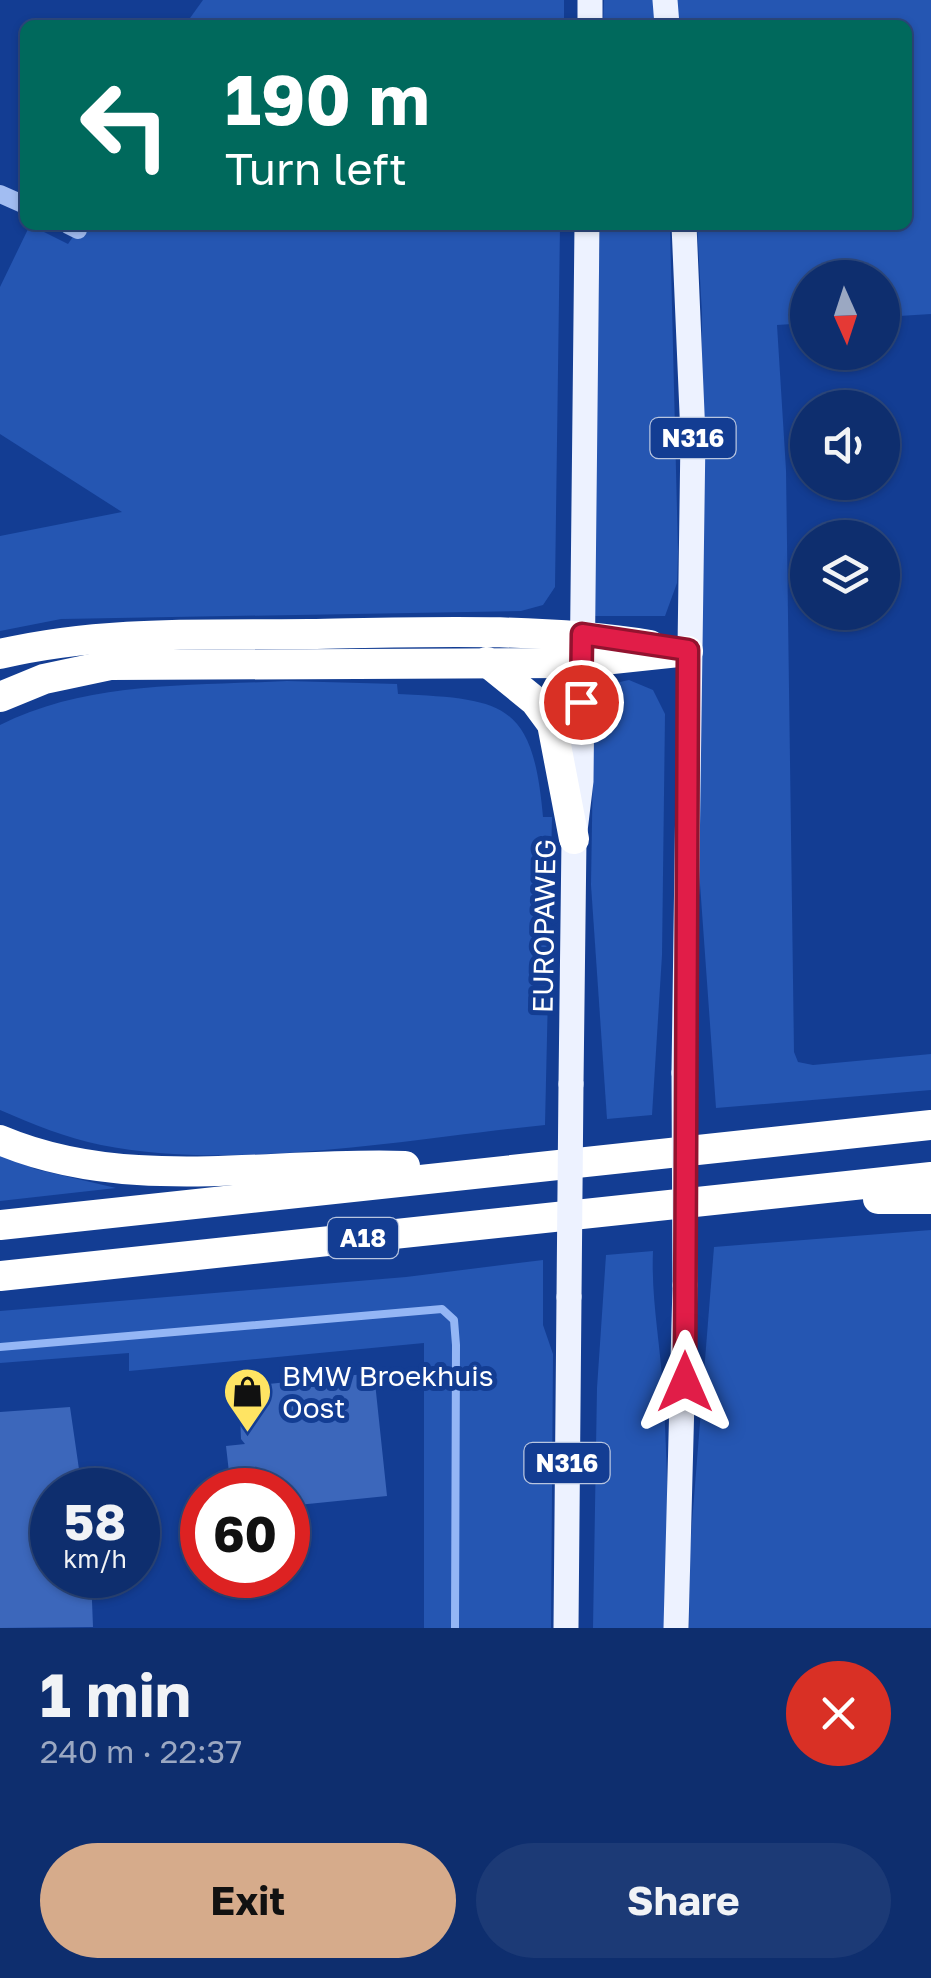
<!DOCTYPE html>
<meta charset="utf-8">
<style>
:root{--surface:#0e2e6e;--page:#1c3a76;--text:#f1f3f6;--muted:#9ba8c2;--line:#2e4a81;--accent:#d6ab8b}
body{margin:0;font-family:"Golos Text",sans-serif;background:var(--page);color:var(--text);height:100vh;display:flex;flex-direction:column;font-size:38px;white-space:nowrap}
*{box-sizing:border-box;margin:0}
p{font-size:32px;color:var(--muted)}
.icon{flex:none;width:55px;height:55px;fill:none;stroke:currentColor;stroke-width:2;stroke-linecap:round;stroke-linejoin:round}
.map{position:relative;height:1628px;overflow:hidden}
.side{display:flex;flex-direction:column;background:var(--surface);flex:1}
.side>*{flex:none}
.banner{position:absolute;left:20px;top:20px;width:892px;height:210px;border-radius:15px;box-shadow:0 2px 8px #0004,0 0 0 2px var(--line);background:#00695c;color:#fff;overflow:hidden}
.needle{width:65px;rotate:177deg}
.buttons{position:absolute;left:790px;top:260px;display:grid;gap:20px}
.buttons a{display:grid;place-items:center;width:110px;height:110px;border-radius:50%;background:var(--surface);box-shadow:0 2px 8px #0004,0 0 0 2px var(--line);font-size:50px}
.speed{position:absolute;left:30px;top:1468px;display:flex;gap:20px;font-size:50px;font-weight:700;text-align:center}
.speed>*{display:grid;place-content:center;width:130px;height:130px;border-radius:50%;background:var(--surface);box-shadow:0 2px 8px #0004,0 0 0 2px var(--line);line-height:1}
.speed small{font-size:25px;font-weight:400}
.speed .limit{border:15px solid #d22;background:#fff;color:#111}
.pin{position:absolute;display:grid;place-items:center;width:85px;height:85px;color:#fff;margin:-42px;border:5px solid #fff;border-radius:50%;box-shadow:0 2px 10px #0007}
.me{position:absolute;width:110px;margin:-55px;rotate:0deg;stroke-linejoin:round;filter:drop-shadow(0 0 8px #0008)}
.turn{display:flex;align-items:center;gap:35px;height:210px;padding:0 40px;font-size:45px}
.turn .icon{width:130px;height:130px;stroke-width:2.5}
.turn b{display:block;font-size:70px;line-height:85px}
.round{display:grid;place-items:center;flex:none;width:105px;height:105px;border-radius:52px;background:var(--page)}
.headline{display:flex;align-items:center;justify-content:space-between;height:170px;padding:0 40px}
h1{font-size:60px;font-weight:700;line-height:75px}
.action{display:flex;gap:20px;margin-top:auto;padding:20px 40px}
.action a{flex:1;height:115px;border-radius:60px;background:var(--accent);color:#111;font-size:40px;font-weight:700;line-height:115px;text-align:center}
.action a+a{background:var(--page);color:var(--text)}
.map>svg:first-child{display:block}
.green{fill:#2556b2}
.lines{fill:none;stroke-linecap:round;stroke-linejoin:round}
.stream{stroke:#94b6f5;stroke-width:8}
.building{fill:#3c67bb}
.minor{stroke:#a2bdf2;stroke-width:18}
.major{stroke:#edf2ff;stroke-width:25}
.highway{stroke:#fff;stroke-width:30}
.major-bridge{stroke:#edf2ff;stroke-width:25}
.route-casing{stroke:#92132f;stroke-width:25}
.route{stroke:#e11d48;stroke-width:18}
.labels{text-anchor:middle;stroke-width:10;stroke-linejoin:round;paint-order:stroke}
.shield{fill:#133d93;stroke:#b8c5df;stroke-width:2.5}
.shield-label{font-size:25px;font-weight:bold;fill:#fff}
.street-label{font-size:28px;fill:#fff;stroke:#133d93}
.poi-label{font-size:28px;fill:#fff;stroke:#133d93;text-anchor:start}
</style>
<div class="map">
<svg width="931" height="1628" viewBox="0 0 931 1628">
<rect width="100%" height="100%" fill="#133d93"/>
<g class="green">
<path d="M203,0H564V25H185Z"/>
<path d="M604,0H653L655,25H603Z"/>
<path d="M676,0H931V314L883,317L882,278H808L807,323L777,325L786,470L794,1052L798,1062L813,1065L931,1054V1090L716,1108L697,842L702,314L697,225H908V25H679Z"/>
<path d="M30,225L68,244L81,225H560L555,587L543,605L521,611L61,619L0,631V536L122,512L0,434V287Z"/>
<path d="M600,225H670L678,552L677,583L665,616H591Z"/>
<path d="M629,680L653,690L665,714L662,955L652,1115L607,1119L591,885L594,700L615,683Z"/>
<path d="M287,681L397,684L398,694C504,699 533,702 543,817H552L545,1125C408,1139 236,1172 101,1145C66,1138 33,1124 0,1110V725C88,681 191,686 287,681Z"/>
<path d="M0,1154L35,1169L116,1188L0,1201Z"/>
<path d="M931,1230V1628H689L690,1548L714,1247Z"/>
<path d="M653,1251C651,1298 660,1342 663,1389C668,1469 669,1548 667,1628H593L597,1388L606,1255Z"/>
<path d="M543,1260V1325L553,1354L551,1628H424V1343L129,1371V1353L0,1363V1311L406,1277Z"/>
</g>
<g class="lines">
<path class="stream" d="M0,1347L442,1309L454,1320L456,1345L455,1628"/>
</g>
<g class="building">
<path d="M374,1373L387,1496L288,1506V1490H231L226,1446L245,1444L241,1439L239,1387Z"/>
<path d="M70,1407L82,1490H52V1575H91L93,1627L0,1628V1412Z"/>
</g>
<g class="lines">
<g class="minor">
<path d="M0,194L25,205"/>
<path d="M68,225L78,230"/>
</g>
<g class="major">
<path d="M665,0L667,25"/>
<path d="M590,25V0"/>
<path d="M684,225L693,436L684,1073"/>
<path d="M571,1084L574,839L581,781L587,225"/>
<path d="M566,1628L569,1297"/>
<path d="M676,1628L685,1285"/>
</g>
<g class="highway">
<path d="M0,654C103,630 204,635 309,634C423,632 538,627 650,645"/>
<path d="M487,662L535,701L552,724L574,839"/>
<path d="M0,697L44,679L110,665L575,663L688,651"/>
<path d="M0,1140C128,1194 270,1161 405,1166"/>
<path d="M878,1199H931"/>
<path d="M0,1225L931,1125"/>
<path d="M0,1276L931,1177"/>
</g>
<g class="major-bridge">
<path d="M684,1073L685,1285"/>
<path d="M569,1297L571,1084"/>
</g>
</g>
<g class="lines">
<defs>
<path id="route" d="M581,702L582,634L688,650L685,1382"/>
</defs>
<use href="#route" class="route-casing"/>
<use href="#route" class="route"/>
</g>
<defs>
<symbol id="shop-pin" viewBox="-11 -11 22 30"><path d="M0 17L-7.5 6A9.5 9.5 0 1 1 7.5 6Z" fill="#ffe463" stroke="#133d93"/><path d="M-5-2.5h2.3a2.7 3.5 0 0 1 5.4 0H5L5.5 6h-11ZM-1.5-2.5h3a1.5 2.3 0 0 0-3 0Z" fill="#111"/></symbol>
</defs>
<g fill-rule="evenodd">
<use href="#shop-pin" x="220" y="1364" width="55" height="75"/>
</g>
<g class="labels">
<g class="shield">
<rect x="650.5" y="418" width="85" height="40" rx="8"/>
<rect x="328" y="1218" width="70" height="40" rx="8"/>
<rect x="524.5" y="1443" width="85" height="40" rx="8"/>
</g>
<g class="shield-label">
<text x="693" y="447">N316</text>
<text x="363" y="1247">A18</text>
<text x="567" y="1472">N316</text>
</g>
<g class="street-label">
<text transform="translate(544 926) rotate(-89)" y="10">EUROPAWEG</text>
</g>
<g class="poi-label">
<text x="282" y="1386">BMW Broekhuis<tspan x="282" dy="32">Oost</tspan></text>
</g>
</g>
</svg>
<div class="buttons">
<a><svg class="needle" viewBox="-14 -14 28 28"><path d="M0-13l5 13h-10z" fill="#e53935"/><path d="M0 13l5-13h-10z" fill="#9ba8c2"/></svg></a>
<a><svg class="icon" aria-label="sound" viewBox="0 0 24 24"><path d="M4 9h4l5-4v14l-5-4H4zM17 9q2 3 0 6"/></svg></a>
<a><svg class="icon" aria-label="layers" viewBox="0 0 24 24"><path d="M12 4l9 5-9 5-9-5zM3 14l9 5 9-5"/></svg></a>
</div>
<div class="speed"><div>58<small>km/h</small></div><div class="limit">60</div></div>
<div class="pin" style="left:581px;top:702px;background:#d93025"><svg class="icon" aria-label="arrive" viewBox="0 0 24 24"><path d="M6 21V4h12l-3 4 3 4H6"/></svg></div>
<svg class="me" style="left:685px;top:1382px" viewBox="-20 -20 40 40"><path d="M0-17L14 15 0 8-14 15z" fill="#e11d48" stroke="#fff" stroke-width="4"/></svg>
<div class="banner">
<div class="turn"><svg class="icon" aria-label="left" viewBox="0 0 24 24"><path d="M17 20v-9H6M10 6l-5 5 5 5"/></svg><div><b>190 m</b>Turn left</div></div>
</div>
</div>
<section class="side">
<div class="headline"><div><h1>1 min</h1><p>240 m · 22:37</p></div><a class="round" style="background:#d93025;color:#fff"><svg class="icon" aria-label="close" viewBox="0 0 24 24"><path d="M6 6l12 12M18 6L6 18"/></svg></a></div>
<div class="action"><a>Exit</a><a>Share</a></div>
</section>
